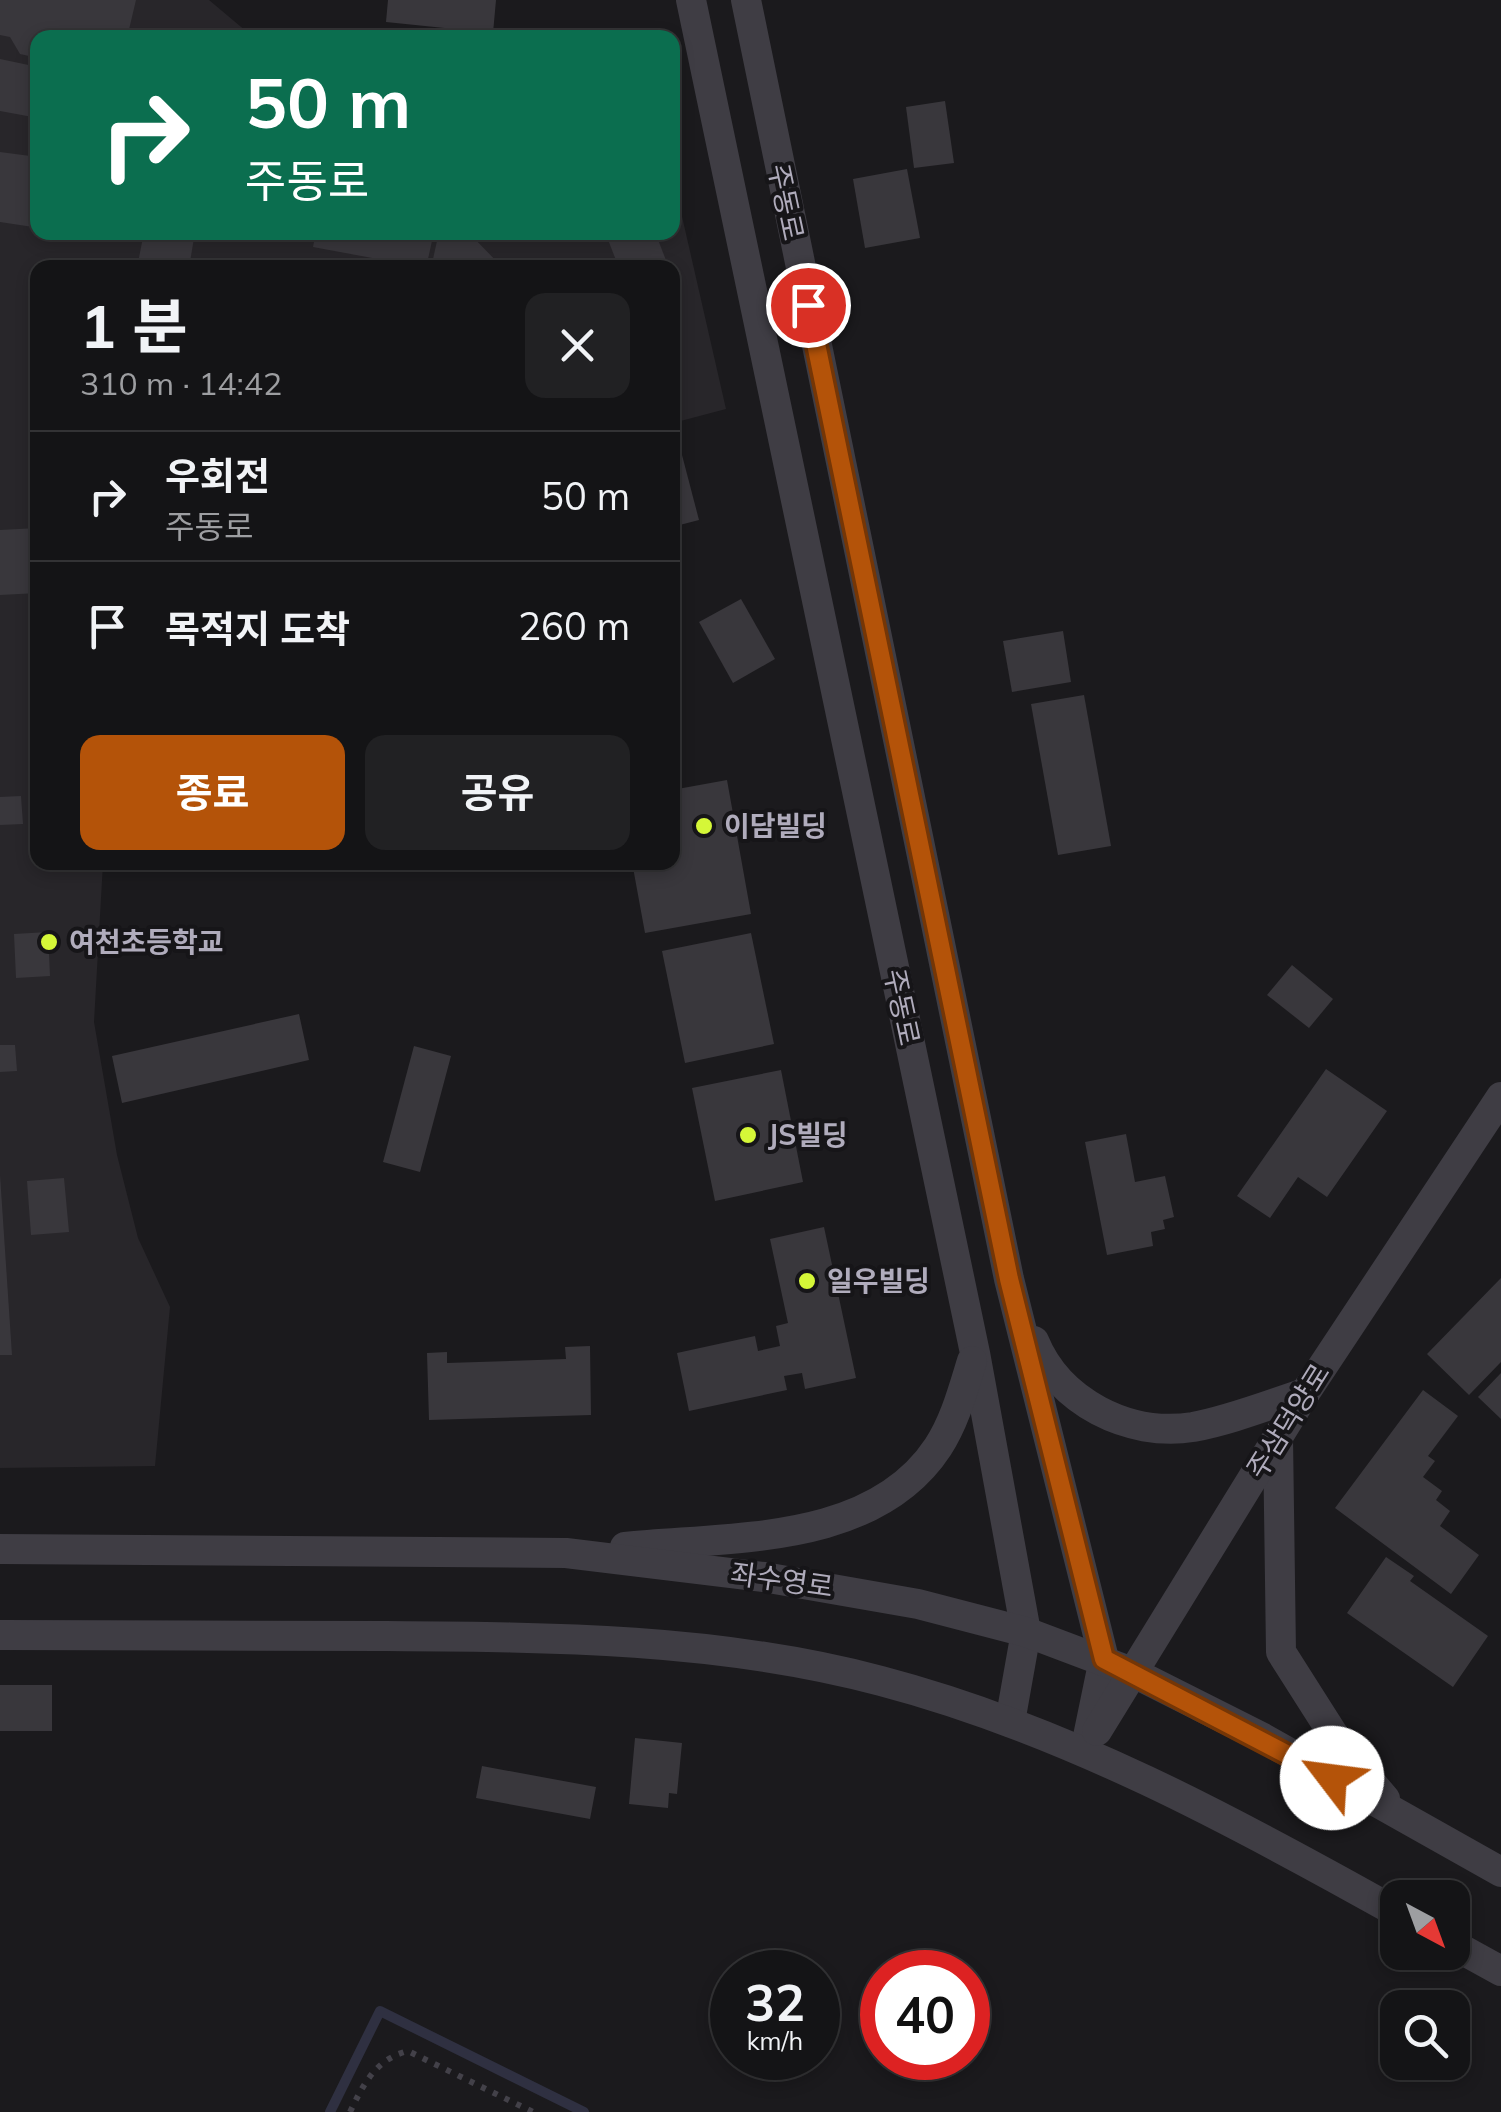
<!DOCTYPE html>
<html lang="ko">
<meta charset="utf-8">
<style>
:root{--surface:#141416;--page:#212123;--text:#f1f3f6;--muted:#9d9ea1;--line:#333335;--accent:#b45309}
body{margin:0;font-family:Mulish,"Noto Sans KR",sans-serif;background:var(--page);color:var(--text);height:100vh;display:flex;flex-direction:column;font-size:38px;white-space:nowrap}
*{box-sizing:border-box;margin:0}
p{font-size:32px;color:var(--muted)}
.icon{flex:none;width:55px;height:55px;fill:none;stroke:currentColor;stroke-width:2;stroke-linecap:round;stroke-linejoin:round}
.map{position:relative;flex:1;overflow:hidden}
.panel{position:absolute;left:30px;top:260px;width:650px;height:610px;display:flex;flex-direction:column;background:var(--surface);border-radius:20px;box-shadow:0 5px 15px #0003,0 0 0 2px var(--line)}
.panel>*{flex:none}
.guide{position:absolute;left:30px;top:30px;width:650px;height:210px;border-radius:20px;box-shadow:0 5px 15px #0003,0 0 0 2px var(--line);background:#0b6e4f;color:#fff;overflow:hidden}
.needle{width:65px;rotate:139deg}
.fabs{position:absolute;left:1380px;top:1880px;display:grid;gap:20px}
.fabs a{display:grid;place-items:center;width:90px;height:90px;border-radius:20px;background:var(--surface);box-shadow:0 5px 15px #0003,0 0 0 2px var(--line);font-size:50px}
.speed{position:absolute;left:710px;top:1950px;display:flex;gap:20px;font-size:50px;font-weight:700;text-align:center}
.speed>*{display:grid;place-content:center;width:130px;height:130px;border-radius:50%;background:var(--surface);box-shadow:0 5px 15px #0003,0 0 0 2px var(--line);line-height:1}
.speed small{font-size:25px;font-weight:400}
.speed .limit{border:15px solid #d22;background:#fff;color:#111}
.pin{position:absolute;display:grid;place-items:center;width:85px;height:85px;color:#fff;margin:-42px;border:5px solid #fff;border-radius:50%;box-shadow:0 2px 10px #0007}
.me{position:absolute;width:110px;margin:-55px;rotate:300deg;stroke-linejoin:round;filter:drop-shadow(0 0 8px #0008)}
.turn{display:flex;align-items:center;gap:35px;height:210px;padding:0 50px;font-size:45px}
.turn .icon{width:130px;height:130px;stroke-width:2.5}
.turn b{display:block;font-size:70px;line-height:85px}
.round{display:grid;place-items:center;flex:none;width:105px;height:105px;border-radius:20px;background:var(--page)}
.overview{display:flex;align-items:center;justify-content:space-between;height:170px;padding:0 50px}
h1{font-size:60px;font-weight:700;line-height:75px}
.button{display:flex;gap:20px;margin-top:auto;padding:20px 50px}
.button a{flex:1;height:115px;border-radius:20px;background:var(--accent);color:#fff;font-size:40px;font-weight:700;line-height:115px;text-align:center}
.button a+a{background:var(--page);color:var(--text)}
ul{padding:0;list-style:none}
li{display:flex;align-items:center;gap:30px;height:130px;padding:0 50px;border-top:2px solid var(--line)}
li div{flex:1}
li b{display:block;font-size:38px}
li em{font-style:normal}
.map>svg:first-child{display:block}
.built{fill:#28262a}
.lines{fill:none;stroke-linecap:round;stroke-linejoin:round}
.stream{stroke:#2f3041;stroke-width:10}
.building{fill:#39373c}
.path{stroke:#434149;stroke-width:6;stroke-dasharray:5 8;stroke-linecap:butt}
.minor{stroke:#3f3d44;stroke-width:30}
.route-casing{stroke:#753606;stroke-width:25}
.route{stroke:#b45309;stroke-width:18}
.poi-dot{fill:#d5f738;stroke:#161518;stroke-width:4}
.labels{text-anchor:middle;stroke-width:8;stroke-linejoin:round;paint-order:stroke}
.street-label{font-size:28px;fill:#b0acbc;stroke:#161518}
.poi-label{font-size:28px;font-weight:bold;fill:#b0acbc;stroke:#161518;text-anchor:start}
</style>
<div class="map">
<svg width="1501" height="2112" viewBox="0 0 1501 2112">
<rect width="100%" height="100%" fill="#1b1a1d"/>
<path class="built" d="M0,0H209L253,37L38,38V232H672L673,177L726,409L673,423L672,268H38V862L103,863L94,1022L117,1155L138,1238L170,1307L155,1466L0,1468Z"/>
<g class="lines">
<path class="stream" d="M330,2112L380,2011L584,2112"/>
</g>
<g class="building">
<path d="M0,0H136L127,38H38V58L20,54L10,37L0,35Z"/>
<path d="M388,0H496L493,33L386,22Z"/>
<path d="M0,59L38,67V118L0,111Z"/>
<path d="M945,101L954,163L914,168L906,107Z"/>
<path d="M0,152L38,157L33,227L0,222Z"/>
<path d="M907,169L920,238L865,248L853,179Z"/>
<path d="M144,232H195L189,268H137Z"/>
<path d="M316,232H434L426,268L313,247Z"/>
<path d="M439,232H468L503,268H431Z"/>
<path d="M605,232H655L669,268H619Z"/>
<path d="M682,455L699,520L672,527V457Z"/>
<path d="M38,528V593L0,595V530Z"/>
<path d="M741,599L775,659L733,683L699,622Z"/>
<path d="M1063,631L1071,682L1012,692L1003,641Z"/>
<path d="M1084,695L1111,846L1058,855L1031,704Z"/>
<path d="M727,780L751,914L645,933L632,862H672V790Z"/>
<path d="M21,796L23,824L0,825V797Z"/>
<path d="M48,932L50,976L16,978L14,934Z"/>
<path d="M751,933L774,1044L685,1063L662,951Z"/>
<path d="M1292,965L1333,999L1309,1028L1267,995Z"/>
<path d="M299,1014L309,1060L122,1103L112,1056Z"/>
<path d="M0,1045H15L17,1071L0,1072Z"/>
<path d="M414,1046L451,1056L420,1172L383,1162Z"/>
<path d="M1326,1069L1387,1111L1327,1197L1298,1177L1270,1218L1237,1196Z"/>
<path d="M781,1070L803,1182L715,1201L692,1088Z"/>
<path d="M1126,1134L1135,1182L1165,1176L1174,1217L1163,1220L1165,1229L1151,1232L1153,1246L1107,1255L1085,1142Z"/>
<path d="M0,1175L12,1355H0Z"/>
<path d="M64,1178L69,1232L31,1235L27,1181Z"/>
<path d="M824,1227L856,1378L805,1389L802,1373L784,1376L787,1390L689,1411L677,1353L755,1336L758,1351L780,1346L776,1326L788,1323L770,1239Z"/>
<path d="M1501,1278V1362L1469,1395L1427,1354Z"/>
<path d="M590,1346L591,1415L429,1420L427,1353L447,1352V1363L566,1359L565,1347Z"/>
<path d="M1501,1373V1419L1478,1397Z"/>
<path d="M1423,1390L1458,1416L1428,1456L1435,1461L1423,1477L1442,1491L1436,1500L1450,1511L1440,1526L1479,1555L1451,1594L1335,1508Z"/>
<path d="M1386,1557L1414,1576L1410,1581L1488,1636L1453,1687L1347,1613Z"/>
<rect x="0" y="1685" width="52" height="46"/>
<path d="M635,1738L682,1743L677,1794L669,1793L668,1808L629,1804Z"/>
<path d="M482,1766L596,1787L590,1819L476,1798Z"/>
</g>
<g class="lines">
<path class="path" d="M350,2112C364,2083 376,2059 408,2051L533,2112"/>
<g class="minor">
<path d="M691,0L975,1353L1026,1632L1010,1722"/>
<path d="M746,0L1009,1279L1104,1659L1085,1751"/>
<path d="M1034,1341C1059,1402 1128,1437 1193,1427C1231,1420 1268,1405 1305,1393"/>
<path d="M1278,1438L1281,1652L1342,1748L1385,1799"/>
<path d="M625,1547C730,1536 873,1546 938,1447C955,1421 963,1390 972,1361"/>
<path d="M0,1549L566,1553L764,1577L918,1604L1026,1632L1132,1672L1263,1738L1501,1872"/>
<path d="M0,1635C129,1635 257,1636 386,1636C551,1637 720,1638 881,1681C1064,1729 1234,1821 1398,1913"/>
<path d="M1097,1731L1305,1393L1501,1097"/>
<path d="M1452,1944L1501,1971"/>
</g>
</g>
<g class="lines">
<defs>
<path id="route" d="M808,305L1009,1279L1104,1659L1332,1778"/>
</defs>
<use href="#route" class="route-casing"/>
<use href="#route" class="route"/>
</g>
<g class="poi-dot">
<circle cx="704" cy="826" r="10"/>
<circle cx="49" cy="942" r="10"/>
<circle cx="748" cy="1135" r="10"/>
<circle cx="807" cy="1281" r="10"/>
</g>
<g class="labels">
<g class="street-label">
<text transform="translate(786 202) rotate(78)" y="10">주동로</text>
<text transform="translate(902 1007) rotate(78)" y="10">주동로</text>
<text transform="translate(1288 1421) rotate(-58)" y="10">주삼덕양로</text>
<text transform="translate(782 1580) rotate(8)" y="10">좌수영로</text>
</g>
<g class="poi-label">
<text x="724" y="836">이담빌딩</text>
<text x="69" y="952">여천초등학교</text>
<text x="768" y="1145">JS빌딩</text>
<text x="827" y="1291">일우빌딩</text>
</g>
</g>
</svg>
<div class="fabs">
<a><svg class="needle" viewBox="-14 -14 28 28"><path d="M0-13l5 13h-10z" fill="#e53935"/><path d="M0 13l5-13h-10z" fill="#9d9ea1"/></svg></a>
<a><svg class="icon" aria-label="search" viewBox="0 0 24 24"><circle cx="10" cy="10" r="6"/><path d="M15 15l6 6"/></svg></a>
</div>
<div class="speed"><div>32<small>km/h</small></div><div class="limit">40</div></div>
<div class="pin" style="left:808px;top:305px;background:#d93025"><svg class="icon" aria-label="arrive" viewBox="0 0 24 24"><path d="M6 21V4h12l-3 4 3 4H6"/></svg></div>
<svg class="me" style="left:1332px;top:1778px" viewBox="-20 -20 40 40"><circle r="19" fill="#fff"/><path d="M0-13L10 11 0 6-10 11z" fill="#b45309"/></svg>
<div class="guide">
<div class="turn"><svg class="icon" aria-label="right" viewBox="0 0 24 24"><path d="M7 20v-9h11M14 6l5 5-5 5"/></svg><div><b>50 m</b>주동로</div></div>
</div>
<section class="panel">
<div class="overview"><div><h1>1 분</h1><p>310 m · 14:42</p></div><a class="round"><svg class="icon" aria-label="close" viewBox="0 0 24 24"><path d="M6 6l12 12M18 6L6 18"/></svg></a></div>
<ul>
<li><svg class="icon" aria-label="right" viewBox="0 0 24 24"><path d="M7 20v-9h11M14 6l5 5-5 5"/></svg><div><b>우회전</b><p>주동로</p></div><em>50 m</em></li>
<li><svg class="icon" aria-label="arrive" viewBox="0 0 24 24"><path d="M6 21V4h12l-3 4 3 4H6"/></svg><div><b>목적지 도착</b></div><em>260 m</em></li>
</ul>
<div class="button"><a>종료</a><a>공유</a></div>
</section>
</div>
